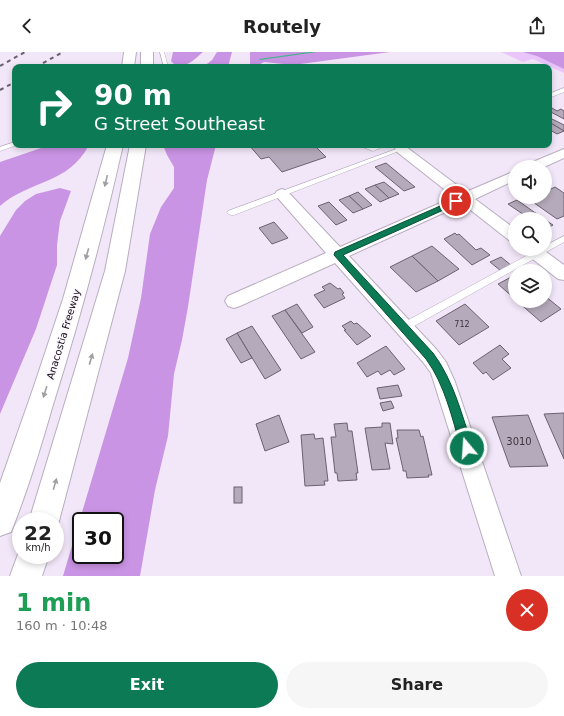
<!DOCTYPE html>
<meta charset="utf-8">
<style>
:root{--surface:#fff;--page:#f6f6f6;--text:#222;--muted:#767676;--accent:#0b7a55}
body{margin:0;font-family:"DejaVu Sans",sans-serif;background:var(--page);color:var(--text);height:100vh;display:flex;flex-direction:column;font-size:15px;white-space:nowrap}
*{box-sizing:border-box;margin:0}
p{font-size:13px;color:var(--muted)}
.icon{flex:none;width:22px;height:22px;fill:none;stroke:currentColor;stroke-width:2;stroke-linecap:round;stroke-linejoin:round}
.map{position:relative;height:524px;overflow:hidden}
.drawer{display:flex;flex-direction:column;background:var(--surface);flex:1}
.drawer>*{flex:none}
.top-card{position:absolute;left:12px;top:12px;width:540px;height:84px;border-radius:8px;box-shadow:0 2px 6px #0003;background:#0b7a55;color:#fff;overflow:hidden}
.fabs{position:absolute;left:508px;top:108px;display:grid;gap:8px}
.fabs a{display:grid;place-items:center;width:44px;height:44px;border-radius:50%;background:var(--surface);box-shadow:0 2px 6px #0003;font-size:20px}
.speed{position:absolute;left:12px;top:460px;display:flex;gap:8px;font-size:20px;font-weight:700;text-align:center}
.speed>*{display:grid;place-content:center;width:52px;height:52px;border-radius:50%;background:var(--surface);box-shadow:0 2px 6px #0003;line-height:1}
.speed small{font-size:10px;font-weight:400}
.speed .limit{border:2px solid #111;border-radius:6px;background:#fff;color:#111}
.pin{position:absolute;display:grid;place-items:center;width:34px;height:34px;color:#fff;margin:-17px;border:2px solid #fff;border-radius:50%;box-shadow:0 1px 4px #0007}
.me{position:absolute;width:44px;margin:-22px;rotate:342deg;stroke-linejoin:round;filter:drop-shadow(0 0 3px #0008)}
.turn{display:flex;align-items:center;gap:14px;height:84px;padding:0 16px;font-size:18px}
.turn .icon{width:52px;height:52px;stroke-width:2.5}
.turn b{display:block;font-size:28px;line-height:34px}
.round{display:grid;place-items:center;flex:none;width:42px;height:42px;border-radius:21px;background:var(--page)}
.summary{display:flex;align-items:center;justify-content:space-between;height:68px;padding:0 16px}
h1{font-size:24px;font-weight:600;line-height:30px;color:#1e9e55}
.action{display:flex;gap:8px;margin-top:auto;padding:8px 16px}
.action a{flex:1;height:46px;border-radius:24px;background:var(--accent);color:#fff;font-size:16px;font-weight:600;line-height:46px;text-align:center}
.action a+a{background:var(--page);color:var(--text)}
header{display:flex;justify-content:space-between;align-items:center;height:52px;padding:0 16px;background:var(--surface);font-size:18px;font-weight:600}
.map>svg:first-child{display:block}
.green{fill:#e9c5fb}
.forest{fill:#ca94e4;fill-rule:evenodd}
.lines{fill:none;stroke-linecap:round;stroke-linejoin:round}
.stream{fill:#40b586;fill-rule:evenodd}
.building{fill:#b5aabb;stroke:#6b6171}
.lane-casing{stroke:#b9aebf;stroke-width:1}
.street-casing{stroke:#b9aebf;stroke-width:2}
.highway-casing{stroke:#b9aebf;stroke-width:2}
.lane{fill:#fff;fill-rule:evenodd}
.street{fill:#fff;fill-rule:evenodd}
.highway{fill:#fff;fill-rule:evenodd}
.rail{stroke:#67616b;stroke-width:2;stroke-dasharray:4 4;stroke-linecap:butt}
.oneway{fill:#a09fa1}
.route{fill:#0b7a55;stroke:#074f37}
.labels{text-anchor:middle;stroke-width:3;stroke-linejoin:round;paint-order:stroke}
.number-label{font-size:8px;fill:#3b353e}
.street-label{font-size:10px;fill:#120e14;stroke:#fcf7fe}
.near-number-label{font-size:10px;fill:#3b353e}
</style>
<header><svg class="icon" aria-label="back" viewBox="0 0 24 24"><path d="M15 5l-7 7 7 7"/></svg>Routely<svg class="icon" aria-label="share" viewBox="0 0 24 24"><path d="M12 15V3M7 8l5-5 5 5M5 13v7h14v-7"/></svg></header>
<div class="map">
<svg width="564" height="524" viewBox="0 0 564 524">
<rect width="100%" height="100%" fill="#f2e7f9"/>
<path class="green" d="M501,0H564V21L533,7L523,10Z"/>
<g class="forest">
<path d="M173,0H203C195,7 180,22 171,9Z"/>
<path d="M217,0H232L228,15H203L212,8Z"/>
<path d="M250,0H390L293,13L264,10L255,15H250Z"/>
<path d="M523,0H564V17L537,4Z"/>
<path d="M50,93H89C68,133 29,128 0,154V110Z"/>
<path d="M163,93H216L207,128L188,255L182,288L174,322L168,384L155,438L140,524H63L128,306L141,246L150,182L161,155L174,136V115L167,103ZM81,469H115V503H81Z"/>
<path d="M60,136L71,139L60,169L57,193V213L36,277L0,362V184L16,158L25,149L36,142Z"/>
</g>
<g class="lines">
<path class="stream" d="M309,0H317L260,8L259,7Z"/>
</g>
<g class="building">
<path d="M552,56L557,59L561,57L564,59V67L549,59V57Z"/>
<path d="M552,67L564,73V79L549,70V68Z"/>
<path d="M549,70L564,79L557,82L550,78Z"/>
<path d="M249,93H314L326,105L282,120L269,105L261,107Z"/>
<path d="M386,111L415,135L404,139L375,115Z"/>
<path d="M384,130L399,142L389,146L375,133Z"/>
<path d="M375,133L389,146L380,150L365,137Z"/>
<path d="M555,135L564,141V164L557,167L530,148L535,145H545V140Z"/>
<path d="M358,140L372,153L363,157L349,144Z"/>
<path d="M349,144L363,157L353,161L339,148Z"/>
<path d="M517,148L544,167H530L508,152Z"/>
<path d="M329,150L347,168L336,173L318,154Z"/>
<path d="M545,168L553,173L545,177Z"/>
<path d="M274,170L288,186L272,192L259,176Z"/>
<path d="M455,181L457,183L459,182L476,198L481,196L490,203L472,213L444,187Z"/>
<path d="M432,194L459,217L438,229L412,204Z"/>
<path d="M412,204L438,229L416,240L390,215Z"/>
<path d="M501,205L512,214L501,219L490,210Z"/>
<path d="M515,223V247L498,232Z"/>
<path d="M330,231L338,237L340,236L344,241L342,242L345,246L324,256L314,243L325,238L322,235Z"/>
<path d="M545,244L561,257L541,270L517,249H545Z"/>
<path d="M297,252L313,275L302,281L285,258Z"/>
<path d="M465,252L489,275L459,293L436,269Z"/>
<path d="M285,258L315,300L301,307L272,264Z"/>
<path d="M351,269L354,272L357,271L371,284L357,293L344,278H346L342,274Z"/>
<path d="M252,274L281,318L265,327L237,281Z"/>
<path d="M237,281L252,306L241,311L226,287Z"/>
<path d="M500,293L509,302L502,307L511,316L493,328L486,320L483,322L473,311Z"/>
<path d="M386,294L405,317L394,323L390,318L381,323L378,319L367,325L357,311Z"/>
<path d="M398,333L402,344L380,347L377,336Z"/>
<path d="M391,349L394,356L383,359L380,351Z"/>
<path d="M564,361V407L544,362Z"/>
<path d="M279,363L289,390L265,399L256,372Z"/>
<path d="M528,363L548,414L510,415L492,365Z"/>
<path d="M347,371L348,379H352L358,421H356L357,428L338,429L337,421H335L331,385H336L334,372Z"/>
<path d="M382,371H390L393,392L385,391L390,417L372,418L365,376L382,375Z"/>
<path d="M397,378H419L421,385L423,384L432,423H428L429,425L407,426L406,419H403V417L396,386H398Z"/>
<path d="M314,382L315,387L323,386L328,429H324L325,433L305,434L301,383Z"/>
<rect x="234" y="435" width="8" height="16"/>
</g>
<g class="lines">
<defs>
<g id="lane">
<path d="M160,0H164L168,15H164Z"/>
<path d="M564,36V40L549,46V42Z"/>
<path d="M15,90V93H17L0,99V95Z"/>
<path d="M358,93C363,93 368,95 373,95C377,95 382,93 387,93L373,99Z"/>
<path d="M399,96L404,97L234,163H231L227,161L228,159Z"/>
<path d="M564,184V190L407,278L404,279L401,278L399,275L401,272L539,197H545V194Z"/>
</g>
<g id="street">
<path d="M401,93L405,94L466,140L515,119V128L475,147L515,177V191L510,189L463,152L349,204L437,298L446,310L455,330L521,524H495L431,321L423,310L335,211L240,254L234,256L228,254L225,249L228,244L326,201L277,145L275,142L277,139L282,137L287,139L340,195L454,145L397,100L395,97L397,94Z"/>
<path d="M564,97V106L544,115H526L528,112Z"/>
<path d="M523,197H542L564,213V228L558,227L525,201Z"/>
</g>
<g id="highway">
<path d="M124,0H136L134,15H122Z"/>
<rect x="141" y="0" width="12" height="15"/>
<path d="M107,93H123C103,182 79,270 52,356C40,398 27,440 11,480L0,484V431L33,337L63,247Z"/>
<path d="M130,93H146L125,219L59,469L55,479V469H29L105,219Z"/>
<path d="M21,494V503H49L42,524H10Z"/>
</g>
</defs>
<use href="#lane" class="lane-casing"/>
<use href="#street" class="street-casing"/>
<use href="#highway" class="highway-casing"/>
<use href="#lane" class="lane"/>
<use href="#street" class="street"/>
<use href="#highway" class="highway"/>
<g class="rail">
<path d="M0,14L25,0"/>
<path d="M36,15L63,0"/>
<path d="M0,38L15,30"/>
</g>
</g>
<defs><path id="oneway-solid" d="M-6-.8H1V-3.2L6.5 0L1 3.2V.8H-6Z"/></defs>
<g class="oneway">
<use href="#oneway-solid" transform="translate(106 129) rotate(103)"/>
<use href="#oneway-solid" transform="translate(87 202) rotate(106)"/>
<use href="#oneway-solid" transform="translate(91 307) rotate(-74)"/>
<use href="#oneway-solid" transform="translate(45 340) rotate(108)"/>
<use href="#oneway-solid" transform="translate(55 432) rotate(-74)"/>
</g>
<path class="route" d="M456,147L460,149L459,151L343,203L433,301C454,329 462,364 473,396L471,400L467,402L463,400L461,396C452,366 445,333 426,307L334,203L335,200Z"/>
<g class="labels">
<g class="number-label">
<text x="462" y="275">712</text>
</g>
<g class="street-label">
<text transform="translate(63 282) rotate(-73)" y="4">Anacostia Freeway</text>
</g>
<g class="near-number-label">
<text x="519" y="393">3010</text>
</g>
</g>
</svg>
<div class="fabs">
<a><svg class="icon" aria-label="sound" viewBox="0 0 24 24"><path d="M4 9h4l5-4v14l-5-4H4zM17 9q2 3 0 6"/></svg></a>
<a><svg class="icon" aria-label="search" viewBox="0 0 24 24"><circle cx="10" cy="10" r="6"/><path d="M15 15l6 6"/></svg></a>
<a><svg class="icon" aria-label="layers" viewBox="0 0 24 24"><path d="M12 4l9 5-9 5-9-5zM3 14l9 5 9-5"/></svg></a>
</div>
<div class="speed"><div>22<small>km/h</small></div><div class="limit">30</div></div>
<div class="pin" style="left:456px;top:149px;background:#d93025"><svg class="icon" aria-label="arrive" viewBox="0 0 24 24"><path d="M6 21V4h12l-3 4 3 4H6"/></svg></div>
<svg class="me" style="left:467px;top:396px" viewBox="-20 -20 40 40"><circle r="17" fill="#0b7a55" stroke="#fff" stroke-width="3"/><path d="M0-11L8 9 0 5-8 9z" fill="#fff"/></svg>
<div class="top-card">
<div class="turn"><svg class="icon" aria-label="right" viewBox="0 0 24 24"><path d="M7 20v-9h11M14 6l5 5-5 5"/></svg><div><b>90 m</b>G Street Southeast</div></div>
</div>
</div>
<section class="drawer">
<div class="summary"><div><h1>1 min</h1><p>160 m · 10:48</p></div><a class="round" style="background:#d93025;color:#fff"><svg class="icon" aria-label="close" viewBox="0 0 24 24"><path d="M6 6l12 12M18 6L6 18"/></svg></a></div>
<div class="action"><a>Exit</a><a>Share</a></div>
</section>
